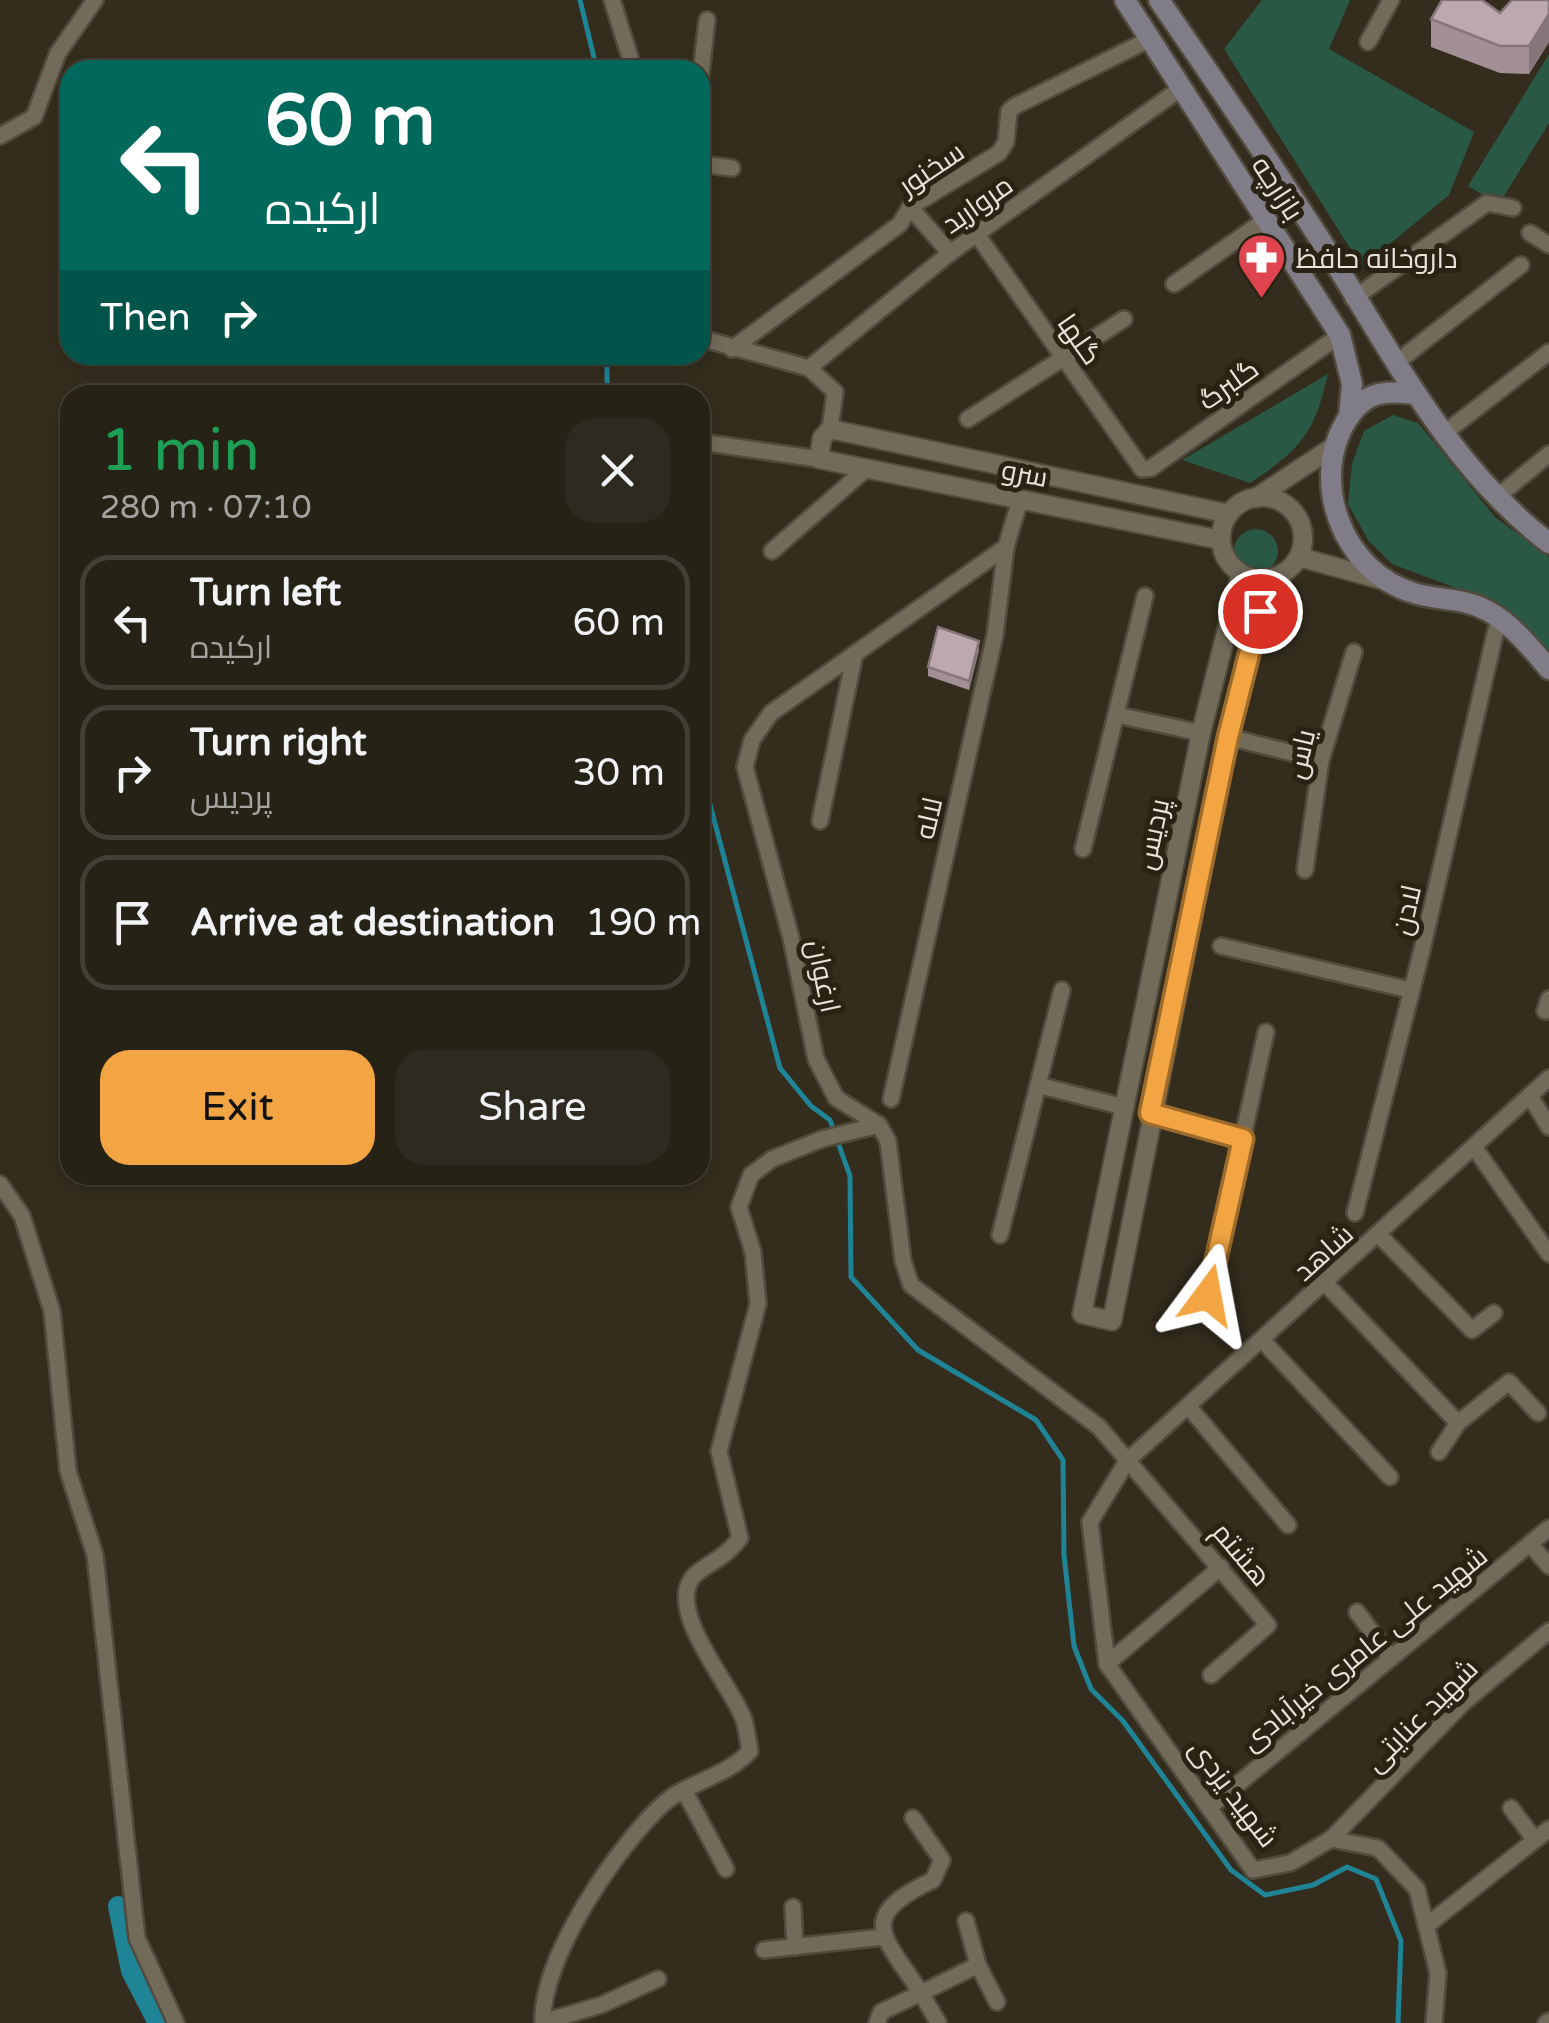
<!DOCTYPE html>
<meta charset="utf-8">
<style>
:root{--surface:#272216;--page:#2f2a1f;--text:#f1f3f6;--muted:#a4a4a1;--line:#433f35;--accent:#f2a542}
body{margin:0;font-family:"Varela Round",Cairo,sans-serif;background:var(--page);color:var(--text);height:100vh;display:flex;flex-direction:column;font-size:38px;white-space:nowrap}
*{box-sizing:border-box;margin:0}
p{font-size:32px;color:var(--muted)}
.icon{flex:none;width:55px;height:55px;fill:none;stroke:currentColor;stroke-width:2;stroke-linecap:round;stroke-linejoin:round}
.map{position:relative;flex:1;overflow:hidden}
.drawer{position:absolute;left:60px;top:385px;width:650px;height:800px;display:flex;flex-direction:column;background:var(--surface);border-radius:30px;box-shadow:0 5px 15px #0003,0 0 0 2px var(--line)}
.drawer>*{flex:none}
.top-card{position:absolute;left:60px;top:60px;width:650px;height:305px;border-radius:30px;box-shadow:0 5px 15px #0003,0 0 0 2px var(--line);background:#00695c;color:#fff;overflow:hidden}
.pin{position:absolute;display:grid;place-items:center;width:85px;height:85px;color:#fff;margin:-42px;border:5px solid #fff;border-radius:50%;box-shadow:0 2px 10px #0007}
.me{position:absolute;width:110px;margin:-55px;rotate:13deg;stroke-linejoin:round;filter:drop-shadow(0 0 8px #0008)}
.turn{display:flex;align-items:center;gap:35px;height:210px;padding:0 40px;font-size:45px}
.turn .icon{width:130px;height:130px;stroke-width:2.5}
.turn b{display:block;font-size:70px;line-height:85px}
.then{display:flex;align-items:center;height:95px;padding:0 40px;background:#0003;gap:20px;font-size:38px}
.round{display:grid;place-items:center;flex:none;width:105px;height:105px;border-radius:30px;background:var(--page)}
.overview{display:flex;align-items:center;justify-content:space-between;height:170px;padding:0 40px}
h1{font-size:60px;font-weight:600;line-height:75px;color:#1e9e55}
.action{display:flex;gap:20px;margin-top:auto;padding:20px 40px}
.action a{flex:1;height:115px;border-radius:30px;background:var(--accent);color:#111;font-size:40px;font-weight:600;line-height:115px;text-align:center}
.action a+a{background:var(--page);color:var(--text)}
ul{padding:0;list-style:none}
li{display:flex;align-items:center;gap:30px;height:135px;margin:0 20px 15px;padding:0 20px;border:5px solid var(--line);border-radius:30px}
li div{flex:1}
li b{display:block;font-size:38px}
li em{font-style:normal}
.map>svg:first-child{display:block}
.green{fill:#295945}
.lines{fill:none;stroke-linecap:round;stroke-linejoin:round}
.stream{stroke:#208497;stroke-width:5}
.canal{stroke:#208497;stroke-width:20}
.minor-casing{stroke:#514b3e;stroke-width:20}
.tertiary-casing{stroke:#514b3e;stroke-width:22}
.secondary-casing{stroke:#514b3e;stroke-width:25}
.minor{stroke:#736b5a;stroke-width:15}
.tertiary{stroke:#736b5a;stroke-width:18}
.secondary{stroke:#817d88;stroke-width:20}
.wall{fill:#a39096}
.shaded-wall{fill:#85767a}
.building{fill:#bea8af;stroke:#85767a;stroke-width:2.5}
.route-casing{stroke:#9d6b2b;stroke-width:25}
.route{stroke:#f2a542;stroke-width:18}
.labels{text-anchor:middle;stroke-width:10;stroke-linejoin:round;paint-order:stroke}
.street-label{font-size:28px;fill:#e8e3da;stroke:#2a2314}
.poi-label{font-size:28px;fill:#e8e3da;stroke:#2a2314;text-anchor:start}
</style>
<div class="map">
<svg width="1549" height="2023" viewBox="0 0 1549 2023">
<rect width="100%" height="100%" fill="#342d1e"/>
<g class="green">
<path d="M1262,0H1350L1329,49L1474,132L1449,195L1362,267L1224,49Z"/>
<path d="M1549,54V123L1499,204L1468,186Z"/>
<path d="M1328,374C1314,434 1301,449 1250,483L1182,460Z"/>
<path d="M1393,415L1418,423L1495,517L1549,557V652L1504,606L1392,564L1368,540L1348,504L1352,464L1364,431Z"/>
<circle cx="1256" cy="551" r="22"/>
</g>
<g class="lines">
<g class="stream">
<path d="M580,0L597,70"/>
<path d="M607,395V355"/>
<path d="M700,767L780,1068L811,1106L830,1120L850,1176L851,1277L918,1350L1036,1420L1063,1460L1064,1555L1074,1646L1091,1689L1123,1721L1231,1870L1265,1895L1313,1885L1347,1867L1376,1879L1401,1941L1398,2023"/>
</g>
<path class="canal" d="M118,1906L131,1971L158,2023"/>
<defs>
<g id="minor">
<path d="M612,0L634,70"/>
<path d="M1368,42L1391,0"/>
<path d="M700,82L707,20"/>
<path d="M0,136L34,117L58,53L95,0"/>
<path d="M700,164L732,168"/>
<path d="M910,207L950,253"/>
<path d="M1530,233L1549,245"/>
<path d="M978,236L1142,469L1151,468L1340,335"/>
<path d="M1174,284L1265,220"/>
<path d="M1353,299L1487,203L1513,208"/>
<path d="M700,338L809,368L835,392L830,429"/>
<path d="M732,349L900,224L910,207L999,153L1006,142L1009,111L1015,106L1150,39"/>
<path d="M1397,362L1521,265"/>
<path d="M809,368L950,253L1180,89"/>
<path d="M968,419L1124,319"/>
<path d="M1442,435L1549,352"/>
<path d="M700,442L819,459"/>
<path d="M1496,498L1549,454"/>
<path d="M1020,500L1006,547L771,713L752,740L745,767L791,938L816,1059L836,1098L879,1125L888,1141L903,1261L911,1285L1099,1427L1268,1625L1211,1675"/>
<path d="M772,551L866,469"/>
<path d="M1117,715L1201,733"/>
<path d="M1228,737L1321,760"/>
<path d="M820,821L854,658"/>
<path d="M1083,849L1145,596"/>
<path d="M1305,870L1321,760L1354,652"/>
<path d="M1221,946L1410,990"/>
<path d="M1545,1011L1549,999"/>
<path d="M1038,1085L1124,1107"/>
<path d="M1530,1096L1549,1127"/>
<path d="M891,1099L995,635L1006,547"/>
<path d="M1151,1113L1243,1139"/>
<path d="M1474,1147L1549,1254"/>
<path d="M0,1184L22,1216L52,1311L68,1471L95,1555L137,1938L176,2023"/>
<path d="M1355,1213L1421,954L1499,617"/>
<path d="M1000,1235L1062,990"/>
<path d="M1379,1235L1472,1330L1494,1313"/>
<path d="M1326,1284L1458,1423"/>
<path d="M1208,1295L1266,1032"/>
<path d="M1262,1340L1390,1477"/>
<path d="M1188,1406L1288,1525"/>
<path d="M1439,1452L1458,1423L1509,1382L1538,1413"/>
<path d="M1530,1544L1549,1566"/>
<path d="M1357,1612L1391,1658"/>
<path d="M1107,1664L1221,1567"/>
<path d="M685,1792L726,1869"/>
<path d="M1210,1807L1549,1528"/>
<path d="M1511,1808L1535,1840"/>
<path d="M1331,1839L1463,1703L1549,1631"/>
<path d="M793,1907L795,1947"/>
<path d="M966,1921L978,1965L997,2002"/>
<path d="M1426,1926L1549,1829"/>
<path d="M764,1950L884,1937"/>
<path d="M543,2022L601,2005L658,1979"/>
<path d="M938,2022L921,1993L978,1965"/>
<path d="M543,2023C540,1959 617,1846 664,1803C690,1781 726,1777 750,1751C748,1741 747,1730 744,1720C733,1687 665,1611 693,1577C704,1564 723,1561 740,1538L719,1451L758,1304L753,1252L739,1207L751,1175L772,1159L822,1139L879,1125"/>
<path d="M877,2023L881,2012L921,1993C883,1935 855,1917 933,1880L942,1860L913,1818"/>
<path d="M1434,2023L1438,1973L1417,1889L1378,1848L1331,1839L1290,1863L1253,1870L1107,1664L1090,1522L1127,1461L1549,1078"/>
<path d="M1546,2023L1549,2021"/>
</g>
<g id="tertiary">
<circle cx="1262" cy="538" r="41"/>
<path d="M1256,498L1333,447"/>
<path d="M1221,540L819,459L822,438L830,429L1229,514"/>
<path d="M1299,557L1386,581"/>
<path d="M1241,574L1201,733L1082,1314L1112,1321L1228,737L1268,580"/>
</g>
<g id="secondary">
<path d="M1125,0L1340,335L1352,384L1349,417"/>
<path d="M1159,0C1218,86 1278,172 1333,260C1397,362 1452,469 1549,543"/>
<path d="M1415,394C1386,390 1366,391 1348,418C1308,479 1342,572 1414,593C1439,601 1463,597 1488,611C1512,624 1531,648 1549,669"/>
</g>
</defs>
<use href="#minor" class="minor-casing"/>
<use href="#tertiary" class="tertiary-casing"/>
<use href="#secondary" class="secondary-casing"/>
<use href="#minor" class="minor"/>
<use href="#tertiary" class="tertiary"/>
<use href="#secondary" class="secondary"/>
</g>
<g class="wall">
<path d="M1549,0V42L1529,74L1500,73L1431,47V19L1500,13Z"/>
<path d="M979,650L969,690L928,676V667Z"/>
</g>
<g class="shaded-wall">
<path d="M1549,14V42L1529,74V46Z"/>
<path d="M979,641V650L969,690V681Z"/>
</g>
<g class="building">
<path d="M1442,0H1482L1500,13L1512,0H1549V14L1529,46H1500L1431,19Z"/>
<path d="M938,627L979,641L969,681L928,667Z"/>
</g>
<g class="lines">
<defs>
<path id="route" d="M1208,1295L1243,1139L1150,1113L1228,737L1260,611"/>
</defs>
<use href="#route" class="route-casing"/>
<use href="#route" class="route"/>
</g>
<defs>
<symbol id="pharmacy-pin" viewBox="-11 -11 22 30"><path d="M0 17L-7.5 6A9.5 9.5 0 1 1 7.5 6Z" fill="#e0444e" stroke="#2a2314"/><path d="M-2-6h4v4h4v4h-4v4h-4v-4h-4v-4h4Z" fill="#fff"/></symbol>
</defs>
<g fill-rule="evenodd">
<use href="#pharmacy-pin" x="1234" y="230" width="55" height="75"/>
</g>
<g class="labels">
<g class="street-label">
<text transform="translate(931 168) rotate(-34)" y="10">سخنور</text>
<text transform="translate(1278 188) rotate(57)" y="10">بازارچه</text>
<text transform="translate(977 204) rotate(-35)" y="10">مروارید</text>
<text transform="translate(1080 339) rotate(55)" y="10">گلها</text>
<text transform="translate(1228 384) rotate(-35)" y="10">گلبرگ</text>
<text transform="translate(1025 473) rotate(11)" y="10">سرو</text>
<text transform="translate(1300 754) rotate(-77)" y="10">یاس</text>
<text transform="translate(928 818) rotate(-77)" y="10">لاله</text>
<text transform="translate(1152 834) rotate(-78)" y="10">پردیس</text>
<text transform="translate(1406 910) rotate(-77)" y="10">لادن</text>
<text transform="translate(824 976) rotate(78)" y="10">ارغوان</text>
<text transform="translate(1323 1252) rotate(-42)" y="10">شاهد</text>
<text transform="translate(1242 1554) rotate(50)" y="10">هشتم</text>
<text transform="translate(1364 1648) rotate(-39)" y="10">شهید علی عامری خیرآبادی</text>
<text transform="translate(1421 1715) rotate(-45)" y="10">شهید عنایتی</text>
<text transform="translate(1234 1793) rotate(53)" y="10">شهید یزدی</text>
</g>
<g class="poi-label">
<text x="1296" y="268">داروخانه حافظ</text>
</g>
</g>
</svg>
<div class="pin" style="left:1260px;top:611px;background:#d93025"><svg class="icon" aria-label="arrive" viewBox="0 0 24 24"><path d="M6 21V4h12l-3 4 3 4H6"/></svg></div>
<svg class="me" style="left:1208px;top:1295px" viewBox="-20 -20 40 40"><path d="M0-17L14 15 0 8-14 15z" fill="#f2a542" stroke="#fff" stroke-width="4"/></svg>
<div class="top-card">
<div class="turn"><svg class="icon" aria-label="left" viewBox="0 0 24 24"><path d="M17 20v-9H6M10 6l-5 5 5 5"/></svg><div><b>60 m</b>ارکیده</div></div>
<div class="then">Then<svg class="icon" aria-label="right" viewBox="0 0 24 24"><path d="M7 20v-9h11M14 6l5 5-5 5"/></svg></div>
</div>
<section class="drawer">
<div class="overview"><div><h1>1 min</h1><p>280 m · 07:10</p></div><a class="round"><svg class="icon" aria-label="close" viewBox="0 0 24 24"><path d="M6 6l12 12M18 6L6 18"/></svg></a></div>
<ul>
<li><svg class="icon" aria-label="left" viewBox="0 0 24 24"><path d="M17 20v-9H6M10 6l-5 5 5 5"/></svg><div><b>Turn left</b><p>ارکیده</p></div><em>60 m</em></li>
<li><svg class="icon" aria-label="right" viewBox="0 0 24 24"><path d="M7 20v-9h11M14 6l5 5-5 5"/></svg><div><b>Turn right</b><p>پردیس</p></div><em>30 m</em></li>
<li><svg class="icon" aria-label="arrive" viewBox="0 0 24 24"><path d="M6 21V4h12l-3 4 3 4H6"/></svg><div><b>Arrive at destination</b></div><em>190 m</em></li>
</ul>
<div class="action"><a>Exit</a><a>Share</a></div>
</section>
</div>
